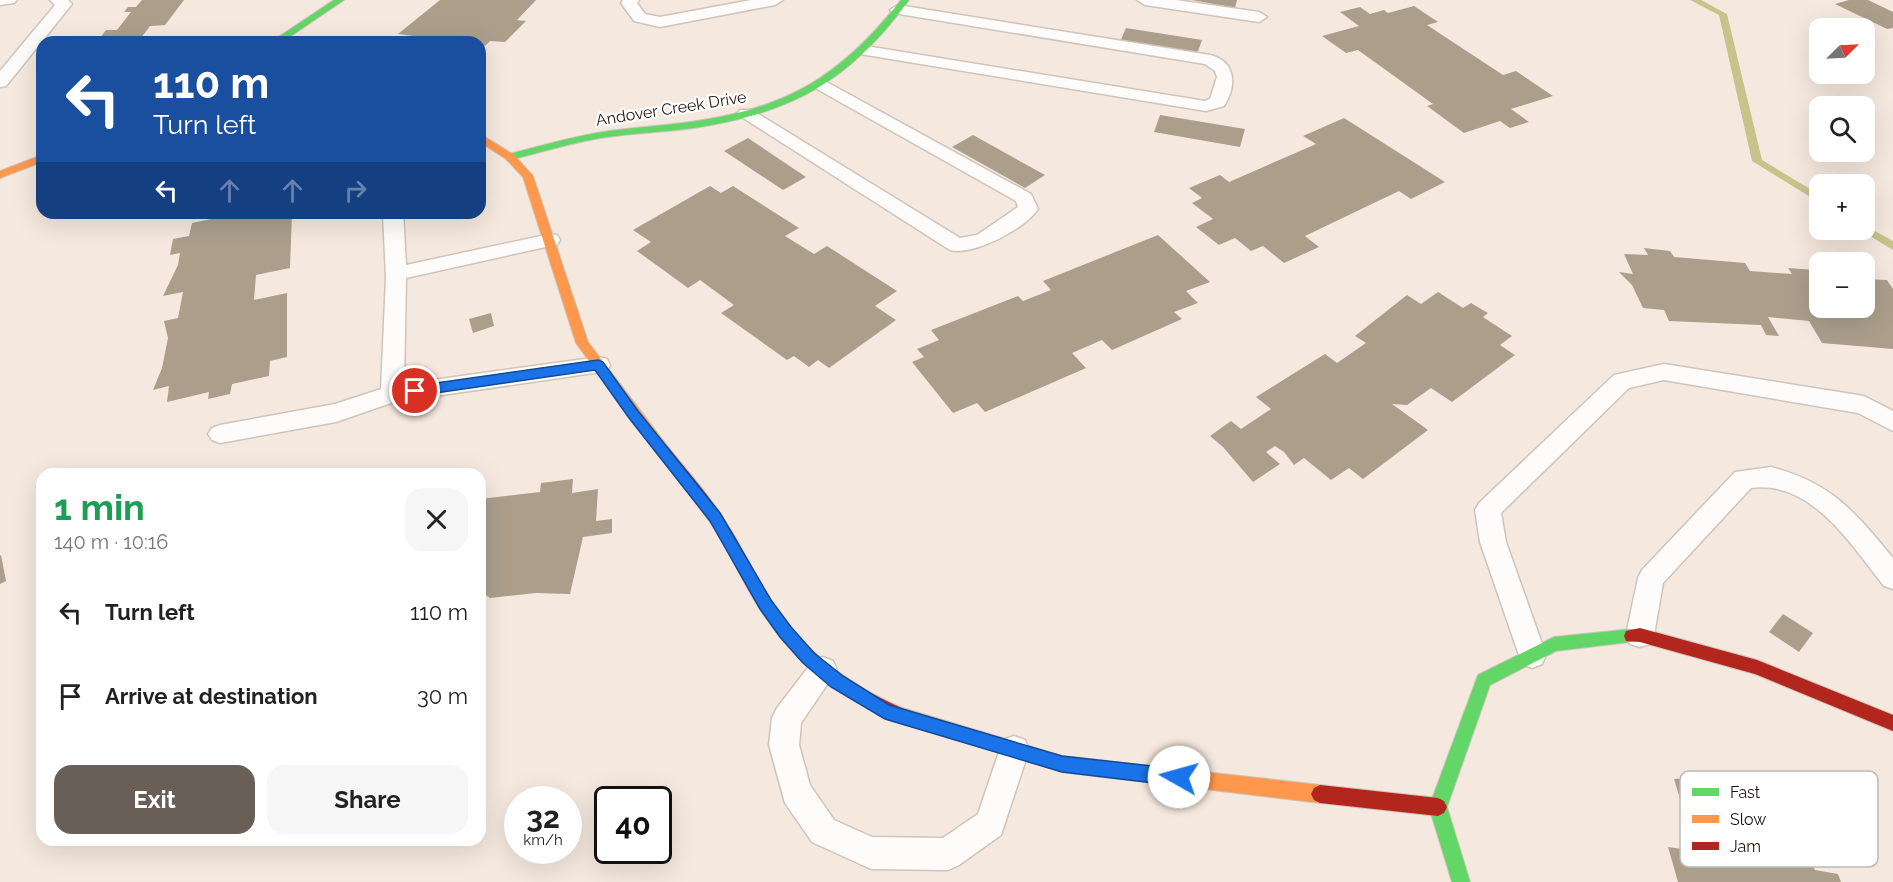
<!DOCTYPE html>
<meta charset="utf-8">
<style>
:root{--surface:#fff;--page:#f6f6f6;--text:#222;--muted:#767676;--accent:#6a5f56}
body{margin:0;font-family:Raleway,sans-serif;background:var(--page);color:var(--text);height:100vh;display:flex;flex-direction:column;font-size:22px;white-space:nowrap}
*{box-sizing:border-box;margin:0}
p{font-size:20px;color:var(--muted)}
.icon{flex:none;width:33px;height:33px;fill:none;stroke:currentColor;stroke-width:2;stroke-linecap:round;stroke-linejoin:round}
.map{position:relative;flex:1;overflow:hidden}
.details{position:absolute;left:36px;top:468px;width:450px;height:378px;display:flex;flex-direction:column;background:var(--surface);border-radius:18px;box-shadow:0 6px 24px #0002}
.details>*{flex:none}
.hud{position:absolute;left:36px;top:36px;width:450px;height:183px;border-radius:18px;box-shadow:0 6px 24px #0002;background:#1a4fa0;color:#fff;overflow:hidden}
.needle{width:39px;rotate:66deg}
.buttons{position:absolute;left:1809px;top:18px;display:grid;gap:12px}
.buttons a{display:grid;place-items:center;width:66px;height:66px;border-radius:12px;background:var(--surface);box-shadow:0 6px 24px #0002;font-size:30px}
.speed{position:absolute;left:504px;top:786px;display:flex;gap:12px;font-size:30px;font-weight:700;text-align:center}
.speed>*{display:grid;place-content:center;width:78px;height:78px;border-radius:50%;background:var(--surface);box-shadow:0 6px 24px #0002;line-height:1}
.speed small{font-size:15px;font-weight:400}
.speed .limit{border:3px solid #111;border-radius:9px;background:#fff;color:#111}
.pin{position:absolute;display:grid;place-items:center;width:51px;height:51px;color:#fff;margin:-26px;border:3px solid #fff;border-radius:50%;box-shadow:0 2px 6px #0007}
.me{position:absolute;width:66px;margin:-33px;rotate:277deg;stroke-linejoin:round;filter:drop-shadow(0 0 4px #0008)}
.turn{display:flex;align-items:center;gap:21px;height:126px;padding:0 18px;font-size:27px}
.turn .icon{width:78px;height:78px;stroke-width:2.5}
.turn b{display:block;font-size:42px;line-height:51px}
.lanes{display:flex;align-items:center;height:57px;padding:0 18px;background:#0003;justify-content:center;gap:30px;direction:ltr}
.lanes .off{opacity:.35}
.round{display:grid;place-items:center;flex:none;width:63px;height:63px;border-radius:18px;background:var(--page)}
.headline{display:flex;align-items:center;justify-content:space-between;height:102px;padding:0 18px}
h1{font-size:36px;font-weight:700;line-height:45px;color:#1e9e55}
.button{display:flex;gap:12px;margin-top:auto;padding:12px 18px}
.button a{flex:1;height:69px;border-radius:18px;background:var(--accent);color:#fff;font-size:24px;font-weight:700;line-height:69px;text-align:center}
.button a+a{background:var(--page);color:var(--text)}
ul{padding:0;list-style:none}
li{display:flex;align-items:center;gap:18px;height:84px;padding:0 18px}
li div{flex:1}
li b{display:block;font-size:22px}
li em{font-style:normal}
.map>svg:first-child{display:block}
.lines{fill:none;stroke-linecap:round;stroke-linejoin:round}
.stream{fill:#c6c48b;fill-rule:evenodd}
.building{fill:#ab9f8c}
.lane-casing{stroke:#cfc4bb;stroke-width:3}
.fast-casing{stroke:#cfc4bb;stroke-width:2}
.slow-casing{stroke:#cfc4bb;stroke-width:2}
.jam-casing{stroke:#cfc4bb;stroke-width:2}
.lane{fill:#fefcfa;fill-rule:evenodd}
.fast{fill:#63d668;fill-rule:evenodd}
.slow{fill:#ff974d;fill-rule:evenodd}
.jam{fill:#b3261e;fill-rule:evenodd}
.route{fill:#1a73e8;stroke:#114b97;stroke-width:1.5}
.labels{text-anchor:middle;stroke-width:4.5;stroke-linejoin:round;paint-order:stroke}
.far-street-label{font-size:16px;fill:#1f150d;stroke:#fff}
.key{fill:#fff;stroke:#bcb9b6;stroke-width:1.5}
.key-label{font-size:16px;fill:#1f150d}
</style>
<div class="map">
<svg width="1893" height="882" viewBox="0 0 1893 882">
<rect width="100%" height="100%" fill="#f5e8de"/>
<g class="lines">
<g class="stream">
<path d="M1690,0H1701L1727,14L1762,160L1820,195V203L1752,161L1719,15Z"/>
<path d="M1864,225L1893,241V250L1860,230H1864Z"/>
</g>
</g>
<g class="building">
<path d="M142,0H184L165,25L150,26L138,42H97L106,30H117L131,12H124L128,7H136Z"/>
<path d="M440,0H536L517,20L526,21L505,42L490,41L482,49H480V42H428L417,41L421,37L398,34Z"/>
<path d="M1192,0H1237L1235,8Z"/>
<path d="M1849,0H1868L1893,12V28L1887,29L1835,4Z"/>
<path d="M1414,6L1438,22L1427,25L1503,75L1516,71L1553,96L1511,109L1529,122L1510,128L1500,121L1464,133L1427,106L1433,104L1358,50L1346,53L1322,36L1359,26L1340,12L1360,7L1370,14L1384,10L1388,13Z"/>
<path d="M1126,28L1202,40L1197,54L1120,42Z"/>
<path d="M1160,115L1245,129L1240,147L1154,132Z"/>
<path d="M1344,118L1445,182L1411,199L1399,191L1305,236L1319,247L1284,263L1263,246L1251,251L1235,238L1219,245L1196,227L1213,219L1192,203L1202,198L1189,188L1220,175L1229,182L1316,144L1303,136Z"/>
<path d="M973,135L1045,175L1025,188L952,147Z"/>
<path d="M748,138L806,177L783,190L724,151Z"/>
<path d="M710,186L721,193L733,186L799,228L785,236L814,254L827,246L897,291L875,306L896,320L829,368L818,360L809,367L794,356L787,360L721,313L734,305L700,280L688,288L637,251L651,242L633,230Z"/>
<path d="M222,213H274V217L292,213L290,268L256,275L254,300L287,293V357L270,361L269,376L232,384L230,394L208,399L209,392L167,402L169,386L153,390L162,368L168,338L164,321L178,318L183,292L163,296L178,265L180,253L170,255L173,239L189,236L192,223L221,217Z"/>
<path d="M1158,235L1210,282L1186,291L1198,303L1174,312L1182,319L1112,350L1102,340L1072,353L1086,368L985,412L977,403L953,413L912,362L924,357L917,349L939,340L931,330L1018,296L1023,301L1051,290L1043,281Z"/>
<path d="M1644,248L1670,251L1674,257L1745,263L1750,271L1792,274L1788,268L1815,270L1820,276V308H1864V279L1887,280L1893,289V349L1822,343L1809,321L1768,317L1779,336L1766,335L1761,325L1669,321L1664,310L1643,308L1632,285L1619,272L1633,274L1624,254L1648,255Z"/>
<path d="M1438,292L1463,308L1471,303L1488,313L1483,317L1512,336L1500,345L1515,355L1452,402L1431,388L1407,405L1392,404L1428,430L1363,479L1349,468L1331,480L1304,458L1294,465L1284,452L1275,446L1266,452L1280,464L1253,482L1223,447L1210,436L1231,421L1241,429L1271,409L1256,397L1325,354L1337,363L1366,343L1355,336L1407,295L1421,304Z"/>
<path d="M491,313L494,326L473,333L469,319Z"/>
<path d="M573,479L572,493L598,489L596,521L612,519V533L583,537L570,594L536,593L490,598L480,591V499L540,492L541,483Z"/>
<path d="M1,555L6,581L0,584V556Z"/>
<path d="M1783,614L1813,633L1799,652L1769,632Z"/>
<path d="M1723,775L1769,782L1789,833L1815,870L1838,874L1841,882H1678L1668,847L1696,851L1674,779Z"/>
</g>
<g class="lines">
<defs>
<g id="lane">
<path d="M0,0H17L14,3L0,5Z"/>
<path d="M50,0H68L72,4L6,86L0,87V71L55,5Z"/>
<path d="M623,0H639L637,3L645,14L660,17L751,0H783L775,5L660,27L634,21L621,3Z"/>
<path d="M1137,0H1176L1259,12L1267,17L1259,22L1145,5Z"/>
<path d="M898,5L1210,55C1236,61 1237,86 1224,106L1206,111L860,54L858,51L860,48L866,46L1205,101L1210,99L1217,77L1215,71L1205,64L893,13L890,10Z"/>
<path d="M823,80L1031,194L1038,209C1025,229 973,256 950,250L737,114L740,110H752L960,238L977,235L1018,207L1016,201L817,89L814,85L817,81Z"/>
<path d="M383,213H403L406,265L550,234L557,235L560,240L557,245L550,246L406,278L404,384L599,357L607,359L610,365L607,371L394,402L336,422L220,443L212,440L208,434L212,428L220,425L335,404L381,389L386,278Z"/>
<path d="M1664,364L1864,396L1893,411V431L1858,413L1664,380L1629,388L1501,513L1506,542L1546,655L1542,664L1532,668L1522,664L1480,542L1475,510L1479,503L1614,375Z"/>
<path d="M1771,467C1832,483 1854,511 1893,558V589L1884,586C1851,545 1812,480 1751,488L1663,583L1654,635L1650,644L1640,647L1630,644L1626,635L1638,578L1642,570L1735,472Z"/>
<path d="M823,657L833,661L837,670L801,723L799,745L810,785L834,820L872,837L943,838L978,814L1003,740L1014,736L1025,740L1029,750L1001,835L959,865L948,870L871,869L812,842L785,803L769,745L772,718L777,708L813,661Z"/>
</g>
<g id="fast">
<path d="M334,0H344L282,42H271Z"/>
<path d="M901,0H909C850,81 792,113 694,128C665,132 636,133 607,137C574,142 542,152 510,160L505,157L506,155C540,146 574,136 609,131C636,127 663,126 690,122C787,109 841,76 901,0Z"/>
<path d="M1632,629L1638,631L1640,636L1638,641L1556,651L1490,685L1447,807L1470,882H1452L1429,807L1478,675L1554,637Z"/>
</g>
<g id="slow">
<path d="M480,134L514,155L533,176L588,342L668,447L670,451L668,455H658L576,343L523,177L506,159L480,142Z"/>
<path d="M42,155V162L0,178V171Z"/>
<path d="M906,709L1062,756L1320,785L1326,788L1329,794L1326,800L1320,803L1062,772L900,722L898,717L900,712Z"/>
</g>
<g id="jam">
<path d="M663,446L668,447C688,472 710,496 727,524C743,548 754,575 770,599C806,654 851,688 912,712L914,717L912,722L906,725C844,702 794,664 759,607C743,583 732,556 716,531C699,504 678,480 658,455L656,451L658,447Z"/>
<path d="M1640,628L1757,660L1893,715V731L1755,674L1640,642L1626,641L1624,636L1626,631Z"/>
<path d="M1320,785L1438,798L1444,801L1447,807L1444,813L1438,816L1320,803L1314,800L1311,794L1314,788Z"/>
</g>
</defs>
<use href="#lane" class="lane-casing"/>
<use href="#fast" class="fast-casing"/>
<use href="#slow" class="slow-casing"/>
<use href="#jam" class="jam-casing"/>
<use href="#lane" class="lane"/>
<use href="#fast" class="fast"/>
<use href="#slow" class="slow"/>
<use href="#jam" class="jam"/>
</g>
<path class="route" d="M598,360L603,362L638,411L720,513L771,600L791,627L814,653L843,676L889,705L1062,756L1179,769L1185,771L1188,777L1185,783L1179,786L1062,772L885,719L831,687L803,663L780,637L760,609L710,521L629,418L595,370L415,396L409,391L415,386Z"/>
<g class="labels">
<g class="far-street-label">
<text transform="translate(671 108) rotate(-9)" y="6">Andover Creek Drive</text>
</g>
</g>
<rect x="1680" y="771" width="198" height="96" rx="9" class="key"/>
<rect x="1692" y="788" width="27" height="8" fill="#63d668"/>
<rect x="1692" y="815" width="27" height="8" fill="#ff974d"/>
<rect x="1692" y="842" width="27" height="8" fill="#b3261e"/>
<g class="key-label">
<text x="1730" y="798">Fast</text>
<text x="1730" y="825">Slow</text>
<text x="1730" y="852">Jam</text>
</g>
</svg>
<div class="buttons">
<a><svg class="needle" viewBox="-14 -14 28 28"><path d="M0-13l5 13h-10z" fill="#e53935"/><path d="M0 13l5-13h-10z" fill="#767676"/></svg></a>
<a><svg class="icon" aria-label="search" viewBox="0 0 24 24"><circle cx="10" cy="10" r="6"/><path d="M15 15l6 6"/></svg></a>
<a>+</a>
<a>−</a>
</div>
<div class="speed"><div>32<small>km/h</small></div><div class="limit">40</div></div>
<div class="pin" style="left:415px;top:391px;background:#d93025"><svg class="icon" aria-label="arrive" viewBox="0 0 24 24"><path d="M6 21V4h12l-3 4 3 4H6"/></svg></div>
<svg class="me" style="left:1179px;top:777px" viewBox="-20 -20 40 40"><circle r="19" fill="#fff"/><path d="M0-13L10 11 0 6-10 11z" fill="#1a73e8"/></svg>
<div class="hud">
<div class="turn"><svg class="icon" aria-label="left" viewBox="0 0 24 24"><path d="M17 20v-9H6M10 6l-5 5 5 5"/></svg><div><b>110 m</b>Turn left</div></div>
<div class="lanes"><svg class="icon" aria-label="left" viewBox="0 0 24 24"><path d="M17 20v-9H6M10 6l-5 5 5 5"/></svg><svg class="icon off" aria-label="ahead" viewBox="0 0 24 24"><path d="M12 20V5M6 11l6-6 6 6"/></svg><svg class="icon off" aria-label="ahead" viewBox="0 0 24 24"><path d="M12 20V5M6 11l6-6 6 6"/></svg><svg class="icon off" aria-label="right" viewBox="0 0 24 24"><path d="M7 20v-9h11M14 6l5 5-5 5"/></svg></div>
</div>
<section class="details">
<div class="headline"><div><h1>1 min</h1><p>140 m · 10:16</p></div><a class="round"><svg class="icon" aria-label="close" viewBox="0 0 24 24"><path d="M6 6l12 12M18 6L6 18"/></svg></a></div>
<ul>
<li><svg class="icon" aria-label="left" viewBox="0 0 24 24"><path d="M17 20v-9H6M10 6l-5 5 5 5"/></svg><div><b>Turn left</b></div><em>110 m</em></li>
<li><svg class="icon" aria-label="arrive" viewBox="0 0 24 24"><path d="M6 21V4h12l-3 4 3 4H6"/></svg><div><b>Arrive at destination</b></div><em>30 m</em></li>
</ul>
<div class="button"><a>Exit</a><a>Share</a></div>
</section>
</div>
